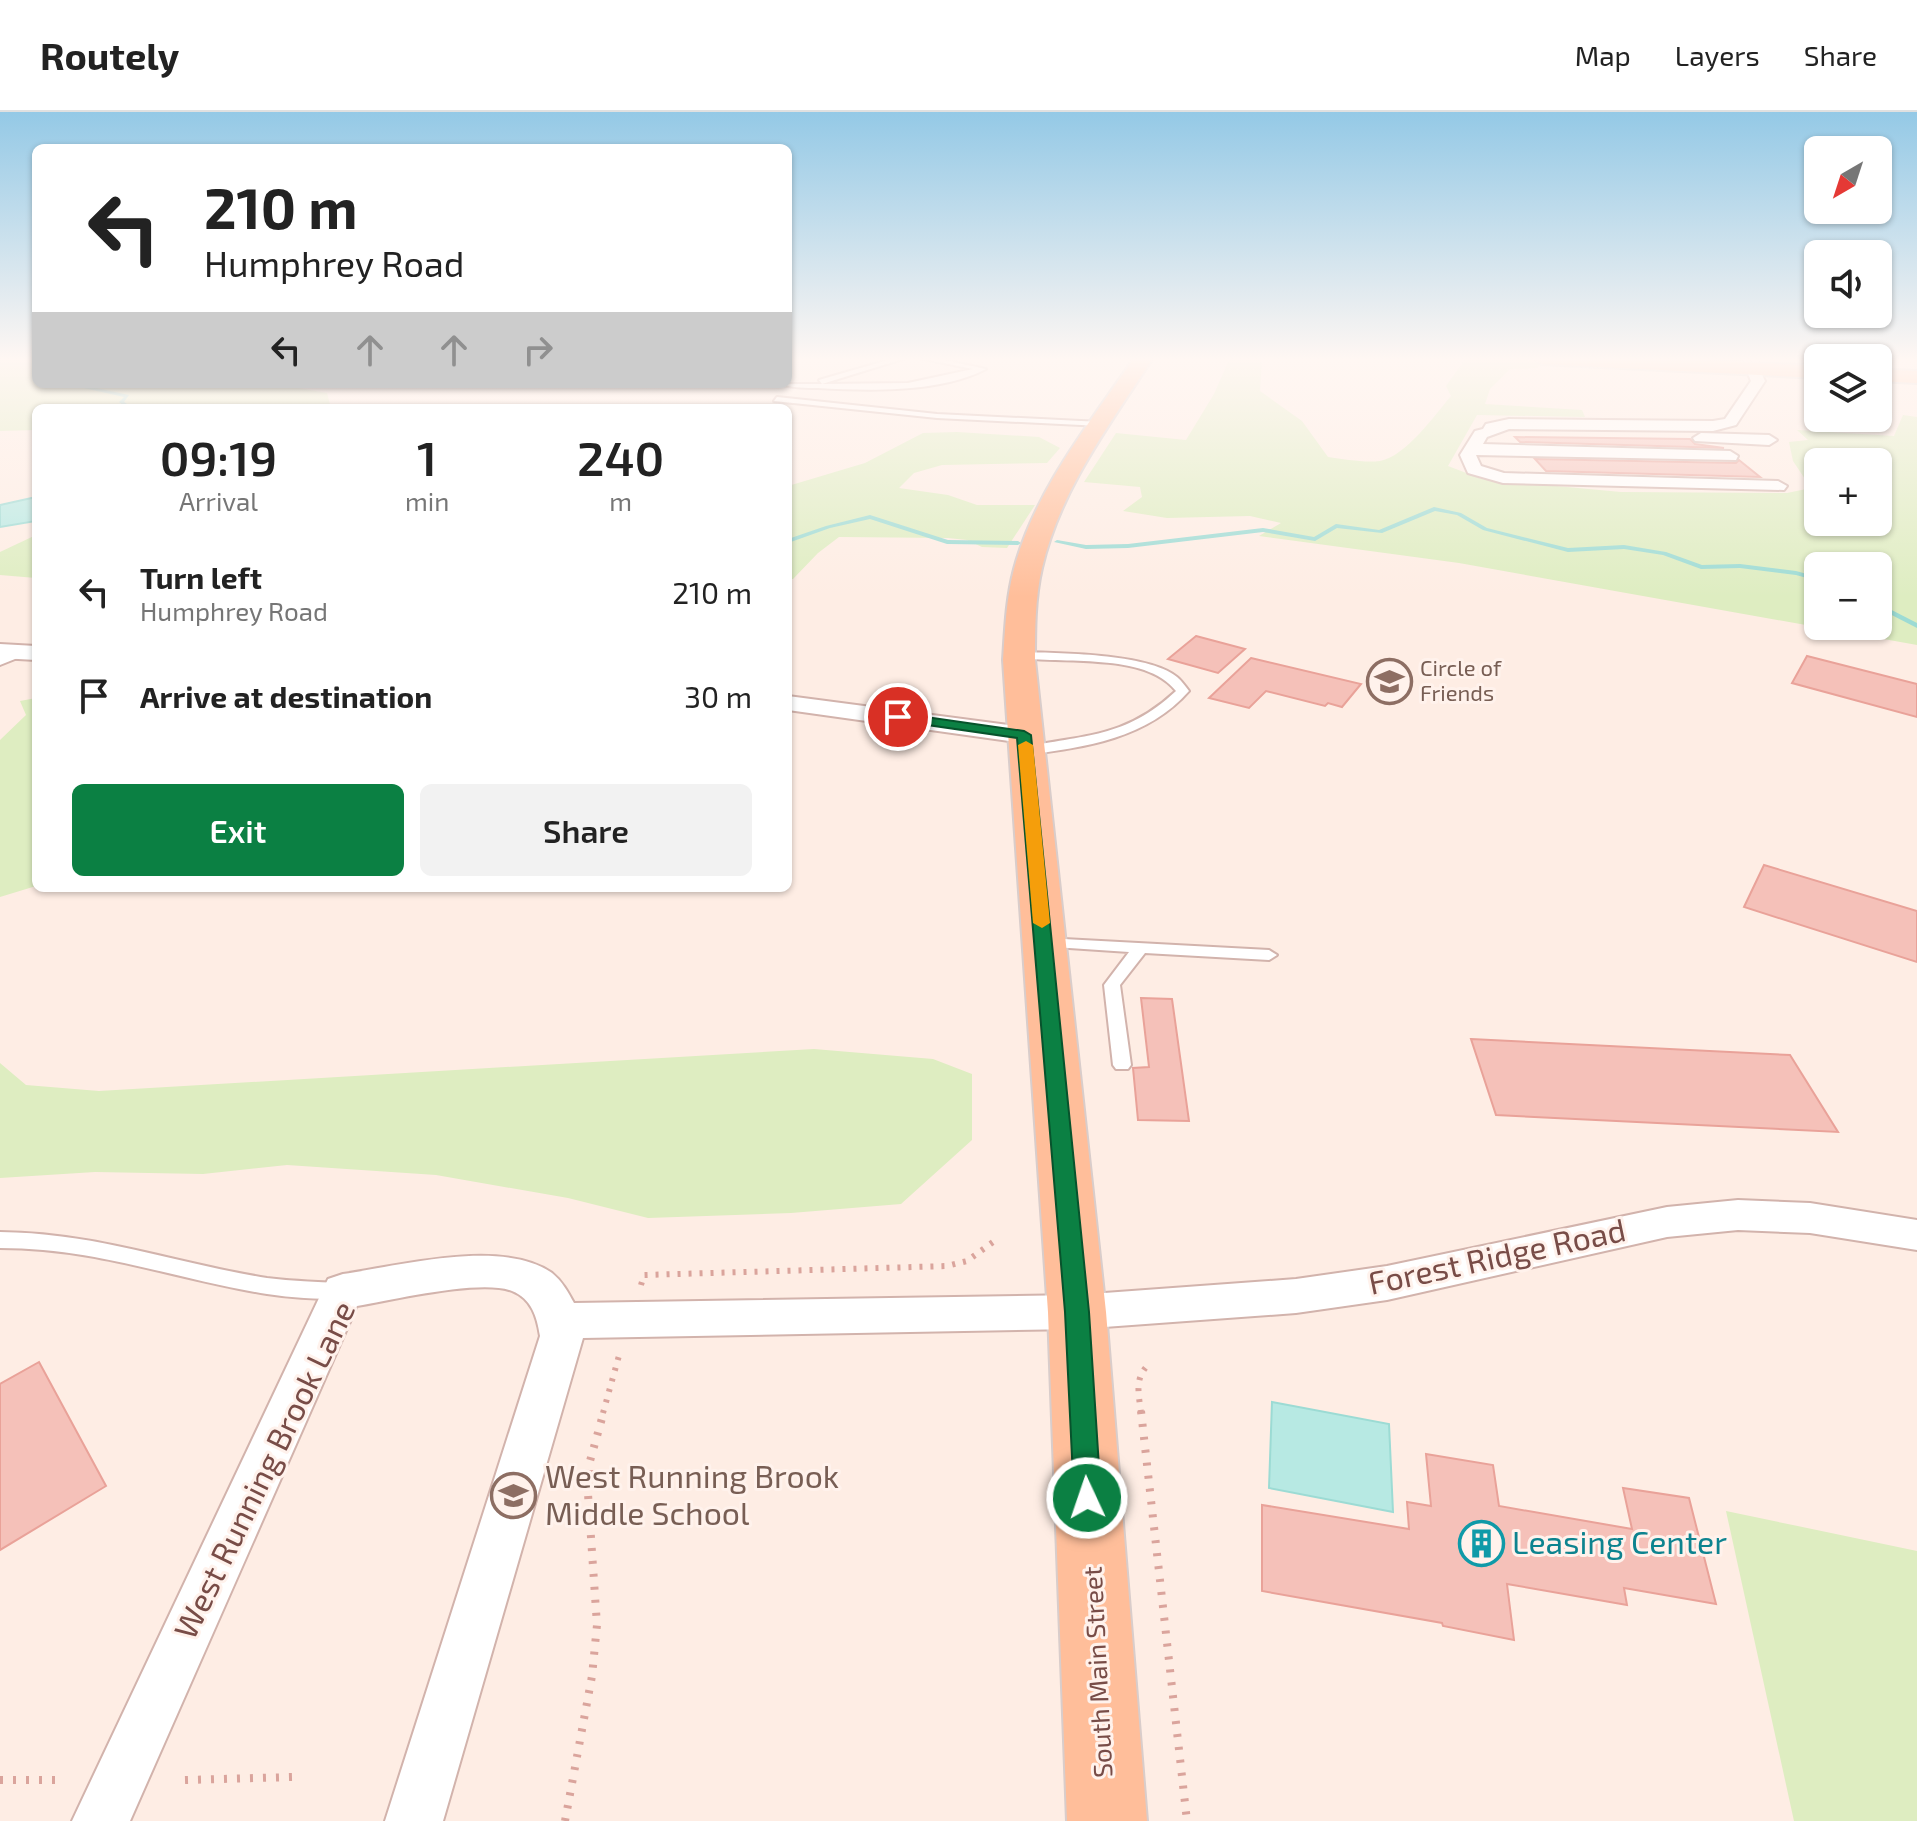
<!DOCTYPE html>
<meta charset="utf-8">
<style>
:root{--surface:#fff;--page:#f2f2f2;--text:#222;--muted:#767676;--line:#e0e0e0;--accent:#0b8043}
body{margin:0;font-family:"Exo 2",sans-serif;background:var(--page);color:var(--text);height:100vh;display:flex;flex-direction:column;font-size:30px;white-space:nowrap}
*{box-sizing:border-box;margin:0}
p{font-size:26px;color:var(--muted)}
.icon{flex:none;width:44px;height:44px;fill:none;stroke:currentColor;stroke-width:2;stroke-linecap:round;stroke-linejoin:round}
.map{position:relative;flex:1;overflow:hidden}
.side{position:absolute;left:32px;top:292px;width:760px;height:488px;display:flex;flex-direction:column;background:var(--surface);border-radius:12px;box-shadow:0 2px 6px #0004}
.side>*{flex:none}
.top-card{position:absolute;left:32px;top:32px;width:760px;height:244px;border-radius:12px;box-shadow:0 2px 6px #0004;background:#fff;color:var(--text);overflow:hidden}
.needle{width:52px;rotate:219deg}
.fabs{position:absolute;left:1804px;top:24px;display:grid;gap:16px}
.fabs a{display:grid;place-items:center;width:88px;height:88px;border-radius:12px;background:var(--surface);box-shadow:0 2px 6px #0004;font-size:40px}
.pin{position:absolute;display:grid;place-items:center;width:68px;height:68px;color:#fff;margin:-34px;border:4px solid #fff;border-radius:50%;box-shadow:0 2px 8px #0007}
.me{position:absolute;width:88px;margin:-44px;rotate:357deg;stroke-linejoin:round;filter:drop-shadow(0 0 6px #0008)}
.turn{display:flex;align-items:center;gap:28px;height:168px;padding:0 40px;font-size:36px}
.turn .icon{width:104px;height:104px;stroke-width:2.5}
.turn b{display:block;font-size:56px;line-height:68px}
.lanes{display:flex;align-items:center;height:76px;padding:0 40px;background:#0003;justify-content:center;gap:40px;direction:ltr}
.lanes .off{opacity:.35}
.eta{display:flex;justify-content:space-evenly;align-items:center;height:136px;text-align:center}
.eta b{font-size:48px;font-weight:600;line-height:56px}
.primary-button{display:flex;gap:16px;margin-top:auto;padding:16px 40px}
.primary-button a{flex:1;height:92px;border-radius:12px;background:var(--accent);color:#fff;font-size:32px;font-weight:600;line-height:92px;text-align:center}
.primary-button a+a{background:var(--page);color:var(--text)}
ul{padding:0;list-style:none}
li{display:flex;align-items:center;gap:24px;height:104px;padding:0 40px}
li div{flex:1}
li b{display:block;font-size:30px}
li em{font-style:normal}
header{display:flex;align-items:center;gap:48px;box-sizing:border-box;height:112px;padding:0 40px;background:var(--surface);border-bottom:2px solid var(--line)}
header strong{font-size:38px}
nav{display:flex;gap:44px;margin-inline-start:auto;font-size:28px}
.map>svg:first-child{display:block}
.green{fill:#deedc1;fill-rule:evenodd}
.water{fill:#b7e9e3;stroke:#9cdbd4;stroke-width:2}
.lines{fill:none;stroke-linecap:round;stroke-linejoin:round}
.stream{fill:#9cdbd4;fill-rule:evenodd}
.building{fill:#f5c1b9;stroke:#e9a299;stroke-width:2}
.lane-casing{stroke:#d2b3ac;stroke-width:4}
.street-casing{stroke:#d2b3ac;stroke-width:4}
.primary-casing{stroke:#d9cdcb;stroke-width:4}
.path-far1{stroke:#daa49c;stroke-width:6;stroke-dasharray:3 8;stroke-linecap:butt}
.path{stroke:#daa49c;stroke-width:8;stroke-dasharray:3 10;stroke-linecap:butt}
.lane{fill:#fff;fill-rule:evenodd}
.street{fill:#fff;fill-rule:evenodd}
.primary{fill:#ffbe9a;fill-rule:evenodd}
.route{fill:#0b8043;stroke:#07532c;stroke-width:2}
.slow{fill:#f59e0b}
.labels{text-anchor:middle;stroke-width:6;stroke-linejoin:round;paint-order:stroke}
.far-education-label{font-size:22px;fill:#785e54;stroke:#fff2ec;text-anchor:start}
.street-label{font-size:26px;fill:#784c47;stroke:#fff2ec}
.near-street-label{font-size:32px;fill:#784c47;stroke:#fff2ec}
.near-education-label{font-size:32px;fill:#785e54;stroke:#fff2ec;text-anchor:start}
.near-culture-label{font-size:32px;fill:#0d838f;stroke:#fff2ec;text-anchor:start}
</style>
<header>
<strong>Routely</strong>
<nav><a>Map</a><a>Layers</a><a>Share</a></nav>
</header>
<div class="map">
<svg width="1917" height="1709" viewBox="0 0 1917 1709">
<rect width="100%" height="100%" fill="#feede4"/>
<g class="green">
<path d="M0,246H36V272H299V276L327,281L331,296H36V318L0,319Z"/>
<path d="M1230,246H1262L1260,279L1302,309L1328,345C1344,347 1364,351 1380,349C1405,345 1435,303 1451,284L1446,274L1466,246L1542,249L1537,256L1510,257L1490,277L1485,292L1582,298L1585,305L1477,303L1448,354L1482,367L1621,380L1787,381L1811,376L1793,349L1789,330L1808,328L1797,318L1894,324L1903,303L1917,305V533L1459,451L1259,424L1281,411L1250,404L1167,406L1123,399L1142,385L1140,375L1084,370L1116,321L1186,328L1214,282ZM1818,350H1878V410H1818ZM1818,454H1878V514H1818Z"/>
<path d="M957,320L1039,325L1060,336L1047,351L942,353L914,361L899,376L948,383L977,393H1035L1007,436L982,435L967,428L948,426L839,425L818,441L793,467H788V374L865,351L923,321Z"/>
<path d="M36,423V466L0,463V440Z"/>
<path d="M36,586V774L0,785V628L26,603L20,589Z"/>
<path d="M814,937L933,947L972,962V1028L901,1092L791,1101L648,1106L568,1086L436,1063L287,1053L203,1062L95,1060L0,1066V951L26,973L99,979Z"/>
<path d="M1726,1399L1917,1439V1709H1794Z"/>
</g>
<g class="water">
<path d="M36,385V409L0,415V393Z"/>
<path d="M1272,1290L1389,1312L1393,1400L1269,1376Z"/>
</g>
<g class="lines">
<g class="stream">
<path d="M53,272H78L129,283L124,290L130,294L165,295L167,296H127L119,290L124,285L70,273Z"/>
<path d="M1434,395L1461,401L1487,416L1568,436L1624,433L1666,440L1702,453L1740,452L1796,459L1818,465V469L1796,463L1740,456L1701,457L1663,443L1624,437L1568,440L1483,418L1457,403L1435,399L1382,421L1337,416L1315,429L1263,420L1128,436L1086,437L1054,430L1057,428L1086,433L1128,432L1263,416L1314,425L1336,412L1379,418Z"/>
<path d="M870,403L948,428L1018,429L1021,431L1018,433L947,432L870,407L830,416L788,431V427L826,414Z"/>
<path d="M1878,491L1917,511V516L1878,496Z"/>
</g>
</g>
<g class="building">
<path d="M1515,325L1690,327L1695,332L1724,336L1520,330Z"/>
<path d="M1535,347L1736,351L1739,348L1760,365L1546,359Z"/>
<path d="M1196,524L1245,537L1218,561L1168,547Z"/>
<path d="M1807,544L1917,572V605L1792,571Z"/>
<path d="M1251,546L1361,572L1342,595L1328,591L1325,594L1266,579L1249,596L1209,586Z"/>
<path d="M1764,753L1917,799V850L1744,795Z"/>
<path d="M1141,886L1172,887L1189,1009L1138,1008L1133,956L1149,955Z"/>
<path d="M1471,927L1790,943L1838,1020L1496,1003Z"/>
<path d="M39,1250L106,1374L0,1438V1272Z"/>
<path d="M1426,1342L1493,1353L1499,1394L1632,1417L1623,1376L1689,1386L1716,1492L1624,1476L1627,1493L1507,1472L1514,1528L1443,1514L1442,1511L1262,1479V1393L1409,1417L1407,1390L1431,1394Z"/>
</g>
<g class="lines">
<defs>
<g id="lane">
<path d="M895,246H906L822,272L908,271L973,257L919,246H934L986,257C940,281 869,279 818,276C806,276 792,276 781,272H822L819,268Z"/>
<path d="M777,285L937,302L1101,310L1105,312L1101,314L937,306L774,289Z"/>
<path d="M21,538L27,541L25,543L0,553V546Z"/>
<path d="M1019,540C1057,541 1148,541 1177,565C1182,569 1185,574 1189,579C1147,627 1085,635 1026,643L1020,639L1021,636C1085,622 1124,627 1176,579C1145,539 1060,553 1015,545V541Z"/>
<path d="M1045,826L1269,838L1277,843L1269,848L1145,841L1120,873L1131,953L1128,957H1116L1113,953L1104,873L1129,840L1039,834L1037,831Z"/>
<path d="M0,1120C97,1121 174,1151 267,1166C292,1169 316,1170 341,1171L348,1173L351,1179L348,1185L341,1187C316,1187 292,1186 267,1182C174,1167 97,1136 0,1136Z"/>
</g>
<g id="street">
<path d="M1878,246H1890L1886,266L1878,267Z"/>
<path d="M1753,253L1758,254L1765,269L1736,313L1713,319L1509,317L1487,325L1483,332L1730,339L1738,344L1736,348L1476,343L1481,354L1504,361L1778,369L1787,374L1784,378L1503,371L1468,361L1460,343L1475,319L1483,317L1486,312L1509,307L1713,309L1725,307L1751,269L1746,257Z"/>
<path d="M1701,321L1769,323L1777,328L1769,333L1695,329L1693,326Z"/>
<path d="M0,532L36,534V548L0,546Z"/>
<path d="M788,584L1024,615L1033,618L1037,623L1033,628L1024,631L788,598Z"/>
<path d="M1738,1088L1810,1091L1917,1108V1138L1810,1121L1738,1118L1667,1125L1387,1188L1296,1201L1077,1217L583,1226L443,1709H385L540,1224C537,1205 532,1187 512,1179C480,1167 394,1188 357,1194L130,1709H72L328,1167L343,1162C399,1154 503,1126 552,1161C562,1169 568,1180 574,1191L1077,1183L1296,1167L1387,1154L1667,1095Z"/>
</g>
<g id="primary">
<path d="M1134,246H1153C1110,312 1060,378 1042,456C1035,486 1035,518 1035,548L1106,1200L1147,1709H1067L1048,1200L1003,548C1005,518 1006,487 1014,457C1035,378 1089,312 1134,246Z"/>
<path d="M1533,246H1657L1818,254V266L1542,252Z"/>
<path d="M1878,257L1917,259V271L1878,269Z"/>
</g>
</defs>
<use href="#lane" class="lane-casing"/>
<use href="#street" class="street-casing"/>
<use href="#primary" class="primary-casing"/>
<g class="path-far1">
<path d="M641,1173L644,1163L947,1154L967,1149L993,1130"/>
<path d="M603,1301L620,1240"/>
<path d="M1141,1301C1139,1283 1134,1267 1148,1253"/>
</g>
<g class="path">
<path d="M1141,1299L1187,1709"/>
<path d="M0,1668H55"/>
<path d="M185,1668L293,1665"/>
<path d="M565,1709L592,1564L597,1513L588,1382L590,1349L604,1299"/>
</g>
<use href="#lane" class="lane"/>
<use href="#street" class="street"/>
<use href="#primary" class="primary"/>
</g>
<linearGradient id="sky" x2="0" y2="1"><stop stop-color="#94c9e6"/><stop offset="0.51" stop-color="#fff7f3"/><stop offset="1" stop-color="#fff7f3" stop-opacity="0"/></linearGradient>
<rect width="1917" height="485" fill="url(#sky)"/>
<path class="route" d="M898,601L1024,619L1031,623L1089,1200L1101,1386L1097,1394L1087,1398L1078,1394L1074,1386L1065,1200L1017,626L893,608L891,605Z"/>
<path class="slow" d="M1026,629L1033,633L1050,811L1042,816L1033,811L1018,633Z"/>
<defs>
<symbol id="school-ring" viewBox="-11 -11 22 22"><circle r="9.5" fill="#fff2ec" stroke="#8d6e63" stroke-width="1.5"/><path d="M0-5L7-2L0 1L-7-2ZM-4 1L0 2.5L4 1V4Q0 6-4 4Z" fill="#8d6e63"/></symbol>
<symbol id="building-ring" viewBox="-11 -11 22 22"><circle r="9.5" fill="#fff2ec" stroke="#0f9aa8" stroke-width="1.5"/><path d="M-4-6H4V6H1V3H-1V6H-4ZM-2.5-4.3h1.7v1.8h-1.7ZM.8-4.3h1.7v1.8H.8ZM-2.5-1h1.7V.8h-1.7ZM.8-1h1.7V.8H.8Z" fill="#0f9aa8"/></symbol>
</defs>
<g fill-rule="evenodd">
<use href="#school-ring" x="1364" y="544" width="51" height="51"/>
<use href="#school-ring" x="488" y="1358" width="51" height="51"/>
<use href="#building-ring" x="1456" y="1406" width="51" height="51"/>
</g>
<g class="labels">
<g class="far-education-label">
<text x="1420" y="564">Circle of<tspan x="1420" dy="25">Friends</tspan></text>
</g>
<g class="street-label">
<text transform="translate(1098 1560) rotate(-93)" y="9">South Main Street</text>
</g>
<g class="near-street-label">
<text transform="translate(1497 1145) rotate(-12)" y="11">Forest Ridge Road</text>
<text transform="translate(265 1358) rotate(-64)" y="11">West Running Brook Lane</text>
</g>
<g class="near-education-label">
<text x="545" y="1376">West Running Brook<tspan x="545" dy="37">Middle School</tspan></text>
</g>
<g class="near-culture-label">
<text x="1512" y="1442">Leasing Center</text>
</g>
</g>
</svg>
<div class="fabs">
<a><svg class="needle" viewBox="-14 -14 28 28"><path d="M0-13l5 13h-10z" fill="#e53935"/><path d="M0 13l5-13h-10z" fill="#767676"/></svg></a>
<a><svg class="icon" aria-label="sound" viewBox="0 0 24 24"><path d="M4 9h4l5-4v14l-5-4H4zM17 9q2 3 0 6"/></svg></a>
<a><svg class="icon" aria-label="layers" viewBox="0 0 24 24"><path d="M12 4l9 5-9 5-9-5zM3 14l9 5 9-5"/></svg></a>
<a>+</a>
<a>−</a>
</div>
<div class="pin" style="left:898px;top:605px;background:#d93025"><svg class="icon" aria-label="arrive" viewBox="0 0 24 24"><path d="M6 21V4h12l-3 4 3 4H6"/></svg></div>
<svg class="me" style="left:1087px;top:1386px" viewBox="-20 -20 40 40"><circle r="17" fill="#0b8043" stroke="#fff" stroke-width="3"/><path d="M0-11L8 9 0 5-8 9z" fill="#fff"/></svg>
<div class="top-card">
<div class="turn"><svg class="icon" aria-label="left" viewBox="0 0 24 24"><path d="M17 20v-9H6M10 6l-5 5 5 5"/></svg><div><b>210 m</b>Humphrey Road</div></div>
<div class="lanes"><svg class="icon" aria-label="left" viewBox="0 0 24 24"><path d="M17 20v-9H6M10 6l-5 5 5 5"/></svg><svg class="icon off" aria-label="ahead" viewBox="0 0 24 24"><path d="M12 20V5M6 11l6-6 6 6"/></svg><svg class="icon off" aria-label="ahead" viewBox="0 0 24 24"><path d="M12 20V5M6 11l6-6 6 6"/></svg><svg class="icon off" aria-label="right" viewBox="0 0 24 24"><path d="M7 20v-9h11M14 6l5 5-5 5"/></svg></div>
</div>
<section class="side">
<div class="eta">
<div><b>09:19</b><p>Arrival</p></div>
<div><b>1</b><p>min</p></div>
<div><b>240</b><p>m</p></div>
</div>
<ul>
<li><svg class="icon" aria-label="left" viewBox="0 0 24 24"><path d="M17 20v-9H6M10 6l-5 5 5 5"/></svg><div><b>Turn left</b><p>Humphrey Road</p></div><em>210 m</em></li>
<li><svg class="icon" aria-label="arrive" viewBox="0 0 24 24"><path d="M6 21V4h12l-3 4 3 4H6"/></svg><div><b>Arrive at destination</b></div><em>30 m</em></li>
</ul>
<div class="primary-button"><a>Exit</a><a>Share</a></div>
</section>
</div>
